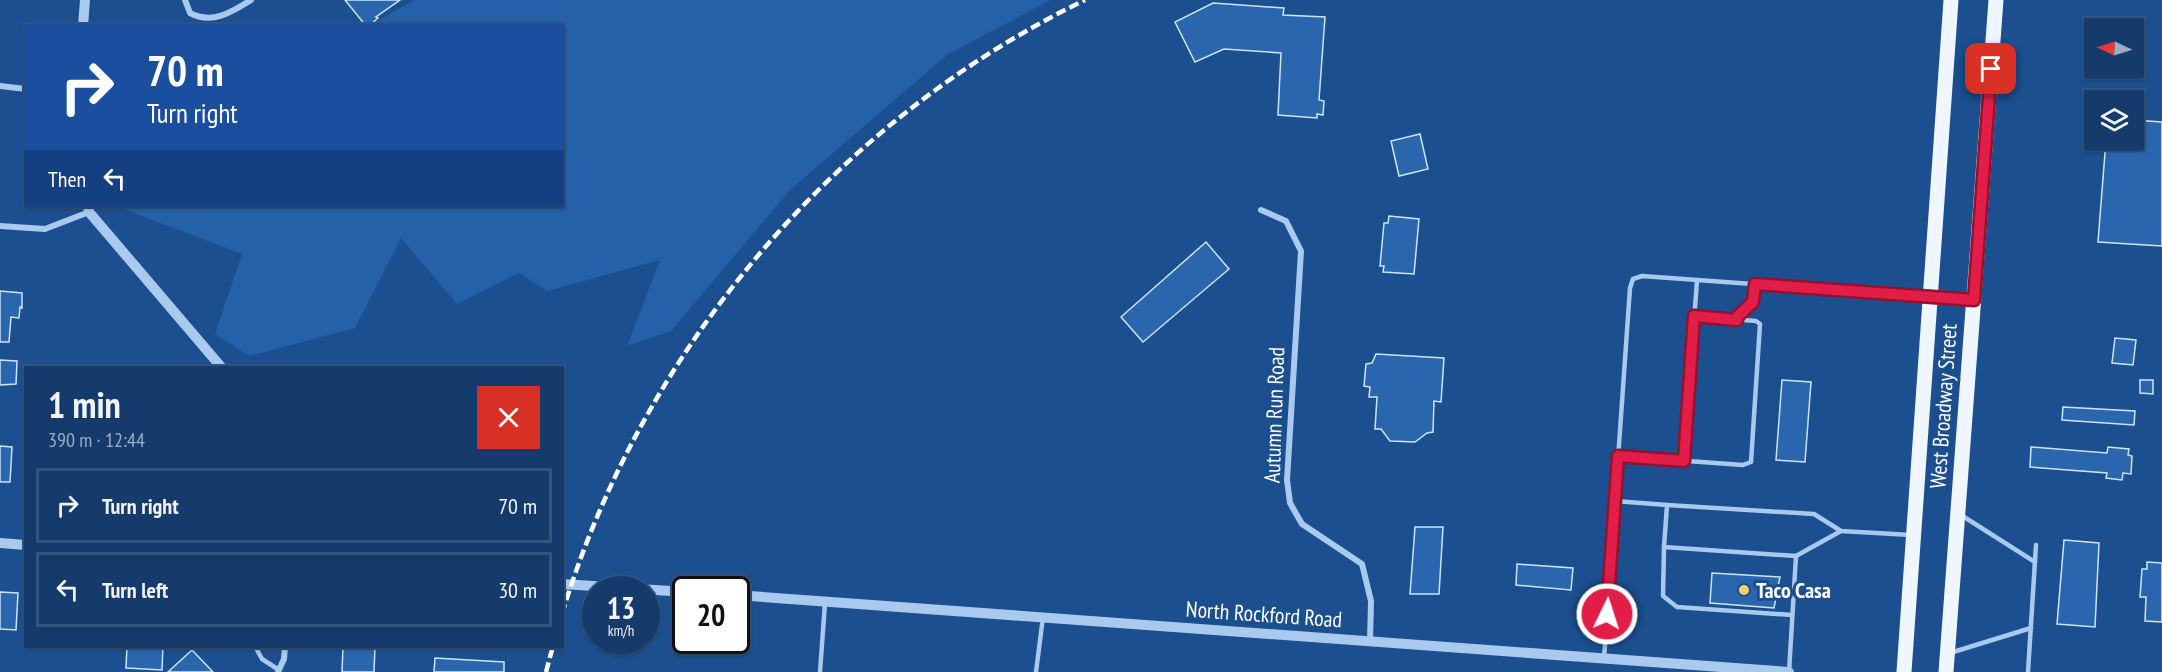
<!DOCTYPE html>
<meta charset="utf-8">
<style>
:root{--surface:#143b6b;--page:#1d4271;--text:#f1f3f6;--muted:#9dadc1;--line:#33557e}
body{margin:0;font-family:"PT Sans Narrow",sans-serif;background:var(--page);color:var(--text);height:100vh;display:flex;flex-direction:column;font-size:22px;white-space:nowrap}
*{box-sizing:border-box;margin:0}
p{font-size:20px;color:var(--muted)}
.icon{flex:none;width:33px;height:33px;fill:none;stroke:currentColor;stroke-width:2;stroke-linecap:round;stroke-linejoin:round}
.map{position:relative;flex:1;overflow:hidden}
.panel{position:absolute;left:24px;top:366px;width:540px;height:282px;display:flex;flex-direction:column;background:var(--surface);border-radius:0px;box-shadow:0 2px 4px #0004,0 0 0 2px var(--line)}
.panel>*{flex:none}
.banner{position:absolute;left:24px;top:24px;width:540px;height:183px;border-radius:0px;box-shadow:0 2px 4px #0004,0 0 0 2px var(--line);background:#1a4fa0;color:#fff;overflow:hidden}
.needle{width:39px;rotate:274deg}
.fabs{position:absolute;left:2084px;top:18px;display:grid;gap:12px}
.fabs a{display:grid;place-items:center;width:60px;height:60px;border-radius:0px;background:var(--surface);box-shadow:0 2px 4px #0004,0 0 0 2px var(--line);font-size:30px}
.speed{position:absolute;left:582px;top:576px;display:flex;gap:12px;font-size:30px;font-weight:700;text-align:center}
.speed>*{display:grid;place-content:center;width:78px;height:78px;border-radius:50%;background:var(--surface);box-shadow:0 2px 4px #0004,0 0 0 2px var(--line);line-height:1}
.speed small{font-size:15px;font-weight:400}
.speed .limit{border:3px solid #111;border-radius:9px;background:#fff;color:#111}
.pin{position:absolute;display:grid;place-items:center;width:51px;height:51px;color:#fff;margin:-26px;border-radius:12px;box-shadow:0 3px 9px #0006}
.me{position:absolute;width:66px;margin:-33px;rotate:4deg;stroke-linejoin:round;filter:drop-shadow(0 0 4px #0008)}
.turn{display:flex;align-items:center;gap:21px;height:126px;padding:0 24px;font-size:27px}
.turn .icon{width:78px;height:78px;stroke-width:2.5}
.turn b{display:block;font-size:42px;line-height:51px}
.then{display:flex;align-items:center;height:57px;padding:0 24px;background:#0003;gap:12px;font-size:22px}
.round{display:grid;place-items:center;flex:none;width:63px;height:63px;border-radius:0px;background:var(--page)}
.summary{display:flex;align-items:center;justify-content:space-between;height:102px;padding:0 24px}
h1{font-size:36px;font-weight:700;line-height:45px}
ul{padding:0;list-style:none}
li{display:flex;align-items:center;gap:18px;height:75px;margin:0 12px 9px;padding:0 12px;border:3px solid var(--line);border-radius:0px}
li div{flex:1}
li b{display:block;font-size:22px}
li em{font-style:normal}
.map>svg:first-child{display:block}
.green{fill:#2461a8}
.building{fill:#2a66ad;stroke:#cfe3fa;stroke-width:1.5}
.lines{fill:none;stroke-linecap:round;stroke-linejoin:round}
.service{stroke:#a9c9ee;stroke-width:4.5}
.minor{stroke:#a9c9ee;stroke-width:6}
.tertiary{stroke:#a9c9ee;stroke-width:10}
.primary{stroke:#f0f6ff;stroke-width:15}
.rail{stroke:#fff;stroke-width:4.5;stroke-dasharray:10 4.5;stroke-linecap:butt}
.route-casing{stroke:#92132f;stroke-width:15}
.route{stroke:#e11d48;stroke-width:10}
.poi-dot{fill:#ffd166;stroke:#1b4f8f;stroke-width:2}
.labels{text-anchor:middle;stroke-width:6;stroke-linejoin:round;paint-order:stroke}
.street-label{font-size:22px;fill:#fff;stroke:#1b4f8f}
.poi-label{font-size:22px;font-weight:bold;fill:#fff;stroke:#1b4f8f;text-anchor:start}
</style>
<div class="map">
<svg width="2162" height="672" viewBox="0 0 2162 672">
<rect width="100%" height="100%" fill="#1b4f8f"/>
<path class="green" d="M414,0H1051L948,54L790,190L671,331L627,346L660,260L547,291L519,273L457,304L401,238L355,328L249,356L215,334L242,254L116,206H562V26L371,25Z"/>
<g class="building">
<path d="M345,0H400L376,17L378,18L369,26H366Z"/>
<path d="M1213,3L1284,8L1283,15L1325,17L1319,100L1324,101L1323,115L1317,114V118L1278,115L1281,53L1224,49L1195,62L1175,22Z"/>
<path d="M2133,120L2162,122V246L2098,242L2106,140H2133Z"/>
<path d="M1420,134L1428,169L1399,176L1391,141Z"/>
<path d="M1389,216L1419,219L1414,274L1383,272L1384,266H1380L1384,223H1388Z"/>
<path d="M1206,242L1229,269L1143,342L1121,317Z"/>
<path d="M0,291L22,293V308L20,307L19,318L11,317L9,342H0Z"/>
<path d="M2115,338L2136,340L2133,365L2112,363Z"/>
<path d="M1376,354L1444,358L1441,402L1434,401L1433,432L1427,433L1415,442L1390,441L1381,429H1375L1377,397H1369L1370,387L1364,386L1366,364L1372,363Z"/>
<path d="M0,360L17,361L16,384L0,385Z"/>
<path d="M1782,380L1811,382L1805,462L1776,460Z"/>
<path d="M2140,380H2153V394L2140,393Z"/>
<path d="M2063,407L2135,411L2134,425L2062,420Z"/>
<path d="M0,446L12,447L10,482H0Z"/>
<path d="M2031,447L2107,453L2108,447L2129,449L2128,455L2132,456L2131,474L2123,473L2122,480L2106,478L2107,473L2030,467Z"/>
<path d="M1415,527H1443L1439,594H1410Z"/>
<path d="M2064,540L2099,543L2095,627L2057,624Z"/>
<path d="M2147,562L2162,563V622L2145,621L2146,597H2140L2142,569H2147Z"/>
<path d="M1517,564L1573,568L1571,590L1516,585Z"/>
<path d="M1712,573L1780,577L1774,608L1710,603Z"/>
<path d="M0,592L18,593L16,630L0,629Z"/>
<path d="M127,646H163L162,670L126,668Z"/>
<path d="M343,646H375L374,672H342Z"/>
<path d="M192,650L213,672H168Z"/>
<path d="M435,658L504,662V672H434Z"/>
</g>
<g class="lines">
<g class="service">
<path d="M1737,320L1738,316L1753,302L1755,284"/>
<path d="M1618,456L1743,465L1751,462L1760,324L1756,321L1694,316"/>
<path d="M1684,461L1697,280"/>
<path d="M1615,501L1667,505L1664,547L1796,556L1789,672"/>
<path d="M1667,505L1814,514L1841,531L1911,535"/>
<path d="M1961,515L2035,562"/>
<path d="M1664,547L1663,596L1677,607L1792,615"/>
<path d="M1796,556L1841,531"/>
<path d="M255,646L262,659L279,670"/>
<path d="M1950,653L2031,628"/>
<path d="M1604,659L1630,288L1633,279L1642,276L1971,300"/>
<path d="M820,672L825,603"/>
<path d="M1036,672L1043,617"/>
<path d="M2028,672L2036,545"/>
</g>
<g class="minor">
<path d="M185,0L190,13C212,25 232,12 251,0"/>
<path d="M0,86L26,89"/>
<path d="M1261,210L1286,221L1301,251L1287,480L1290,503L1302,524L1362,564L1371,601L1370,641"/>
<path d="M0,226L45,229L89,212"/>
<path d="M278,672L284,659L285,646"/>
</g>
<g class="tertiary">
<path d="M83,26L85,0"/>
<path d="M88,206L89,212L222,368"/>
<path d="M0,543L26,545"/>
<path d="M562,584L686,592"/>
<path d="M736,595L1789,672"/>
</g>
<g class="primary">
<path d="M1904,672L1951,0"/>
<path d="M1946,672L1996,0"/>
</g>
<g class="rail">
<path d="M562,614C642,349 837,120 1085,0"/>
<path d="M546,672L553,646"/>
</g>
</g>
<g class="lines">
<defs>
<path id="route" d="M1607,614L1618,456L1684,461L1694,316L1737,320L1738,316L1753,302L1755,284L1974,300L1991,69"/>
</defs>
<use href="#route" class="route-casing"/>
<use href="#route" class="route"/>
</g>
<circle class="poi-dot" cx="1744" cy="590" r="6"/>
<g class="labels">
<g class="street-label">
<text transform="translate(1943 406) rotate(-86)" y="8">West Broadway Street</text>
<text transform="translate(1274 415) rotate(-88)" y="8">Autumn Run Road</text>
<text transform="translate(1264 614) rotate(4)" y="8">North Rockford Road</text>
</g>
<g class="poi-label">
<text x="1756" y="598">Taco Casa</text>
</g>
</g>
</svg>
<div class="fabs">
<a><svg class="needle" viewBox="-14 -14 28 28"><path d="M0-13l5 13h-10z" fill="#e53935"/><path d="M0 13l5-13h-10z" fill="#9dadc1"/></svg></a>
<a><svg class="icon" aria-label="layers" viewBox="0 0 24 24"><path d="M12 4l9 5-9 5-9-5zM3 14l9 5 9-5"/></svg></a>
</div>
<div class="speed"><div>13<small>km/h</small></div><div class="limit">20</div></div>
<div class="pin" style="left:1991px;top:69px;background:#d93025"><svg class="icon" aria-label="arrive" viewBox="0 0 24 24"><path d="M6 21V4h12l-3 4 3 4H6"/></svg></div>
<svg class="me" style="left:1607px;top:614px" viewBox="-20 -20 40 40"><circle r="17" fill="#e11d48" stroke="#fff" stroke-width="3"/><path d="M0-11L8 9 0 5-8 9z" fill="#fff"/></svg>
<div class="banner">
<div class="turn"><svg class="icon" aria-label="right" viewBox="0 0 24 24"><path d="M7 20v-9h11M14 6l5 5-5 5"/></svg><div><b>70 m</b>Turn right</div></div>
<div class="then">Then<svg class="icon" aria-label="left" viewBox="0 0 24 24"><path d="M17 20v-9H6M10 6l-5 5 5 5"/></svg></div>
</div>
<section class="panel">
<div class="summary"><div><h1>1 min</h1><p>390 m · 12:44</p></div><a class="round" style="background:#d93025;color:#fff"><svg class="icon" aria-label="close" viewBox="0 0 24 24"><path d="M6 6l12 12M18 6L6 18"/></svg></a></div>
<ul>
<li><svg class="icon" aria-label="right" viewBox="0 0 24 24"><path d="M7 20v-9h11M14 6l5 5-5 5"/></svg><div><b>Turn right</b></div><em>70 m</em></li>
<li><svg class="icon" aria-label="left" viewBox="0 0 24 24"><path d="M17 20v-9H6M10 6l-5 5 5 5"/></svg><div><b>Turn left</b></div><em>30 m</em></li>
</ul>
</section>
</div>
